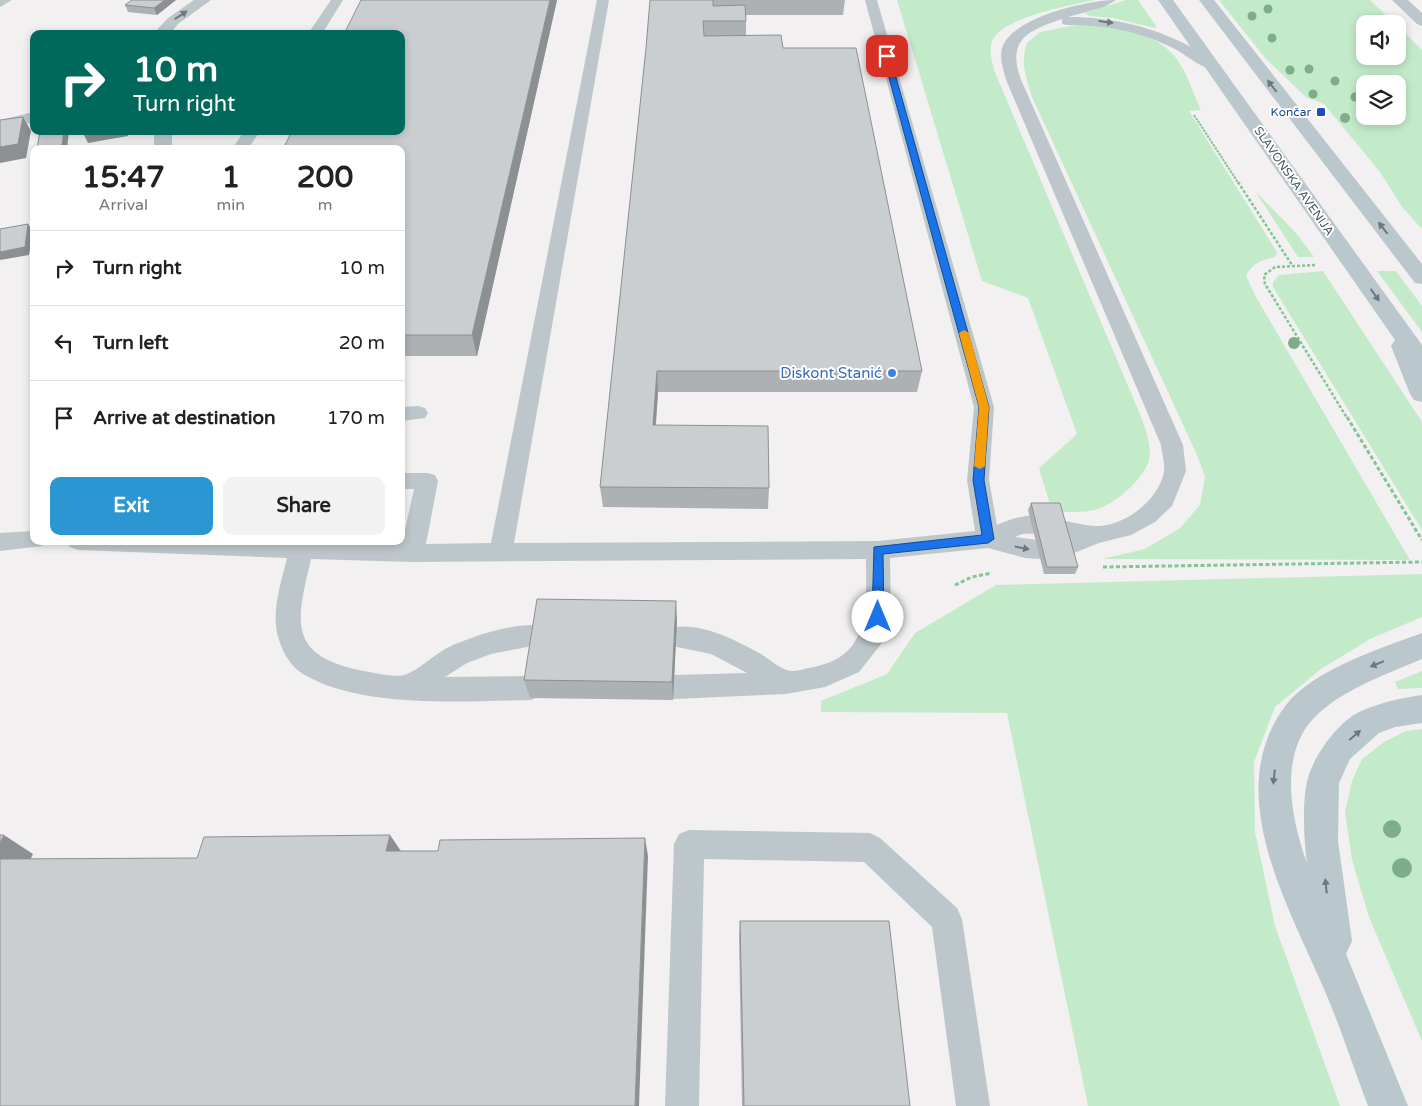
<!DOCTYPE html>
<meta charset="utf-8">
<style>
:root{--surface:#fff;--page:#f2f2f2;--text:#222;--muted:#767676;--line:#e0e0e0;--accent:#2b96d1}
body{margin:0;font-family:"Varela Round",sans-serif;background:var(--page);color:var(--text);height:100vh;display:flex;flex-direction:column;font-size:19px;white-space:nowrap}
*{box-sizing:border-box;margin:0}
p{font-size:16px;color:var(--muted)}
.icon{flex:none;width:28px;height:28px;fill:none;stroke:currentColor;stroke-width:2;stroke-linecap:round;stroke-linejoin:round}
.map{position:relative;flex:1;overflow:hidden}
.panel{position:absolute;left:30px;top:145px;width:375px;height:400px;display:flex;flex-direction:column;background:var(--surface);border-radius:10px;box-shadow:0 2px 8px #0003}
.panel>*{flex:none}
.hud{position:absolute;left:30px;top:30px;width:375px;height:105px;border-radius:10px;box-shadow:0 2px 8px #0003;background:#00695c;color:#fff;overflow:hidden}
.controls{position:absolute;left:1356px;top:15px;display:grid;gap:10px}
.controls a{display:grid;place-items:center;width:50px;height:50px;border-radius:10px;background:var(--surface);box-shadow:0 2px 8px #0003;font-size:25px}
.pin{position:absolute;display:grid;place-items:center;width:42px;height:42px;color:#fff;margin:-21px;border-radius:10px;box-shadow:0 2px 8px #0006}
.me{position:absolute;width:55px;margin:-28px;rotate:0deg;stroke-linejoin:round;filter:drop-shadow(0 0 4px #0008)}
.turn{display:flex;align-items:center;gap:18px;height:105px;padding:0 20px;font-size:22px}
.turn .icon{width:65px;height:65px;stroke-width:2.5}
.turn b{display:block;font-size:35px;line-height:42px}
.eta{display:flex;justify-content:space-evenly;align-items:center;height:85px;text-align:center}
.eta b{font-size:30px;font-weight:700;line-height:35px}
.action{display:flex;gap:10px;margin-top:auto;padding:10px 20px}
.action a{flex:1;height:58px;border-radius:10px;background:var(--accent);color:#fff;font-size:20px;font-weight:700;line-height:58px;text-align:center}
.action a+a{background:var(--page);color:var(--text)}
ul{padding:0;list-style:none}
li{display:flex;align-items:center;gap:15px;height:75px;padding:0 20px;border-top:1px solid var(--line)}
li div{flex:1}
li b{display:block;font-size:19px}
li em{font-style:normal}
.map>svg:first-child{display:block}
.green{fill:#c3ebca;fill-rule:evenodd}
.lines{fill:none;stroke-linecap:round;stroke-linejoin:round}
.path-far2{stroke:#7ec693;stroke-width:2;stroke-dasharray:2.5 1;stroke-linecap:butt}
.path-far1{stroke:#7ec693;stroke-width:2.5;stroke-dasharray:3 2;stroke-linecap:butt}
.path{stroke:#7ec693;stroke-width:3;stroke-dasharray:4 2.5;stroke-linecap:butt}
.lane{fill:#bdc7cb;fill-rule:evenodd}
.street{fill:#bdc7cb;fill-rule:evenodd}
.secondary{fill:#bac7cc;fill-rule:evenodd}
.tree{fill:#7ead8b}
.wall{fill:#aeb1b4}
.shaded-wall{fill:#8d9092}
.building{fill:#caced1;stroke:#8d9092}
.oneway{fill:#6c797d}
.oneway2{fill:#6b797d}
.route{fill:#1a73e8;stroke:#114b97}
.slow{fill:#f59e0b}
.transit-dot{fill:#1a4fb4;stroke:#fff;stroke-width:2}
.shop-dot{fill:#3f7fe0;stroke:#fff;stroke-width:2}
.labels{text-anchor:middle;stroke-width:4;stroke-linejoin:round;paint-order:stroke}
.far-transit-label{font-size:12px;fill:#164399;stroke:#fff;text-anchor:end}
.far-street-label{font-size:12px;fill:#49575b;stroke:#fff}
.shop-label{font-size:15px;fill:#366cbe;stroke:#fff;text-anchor:end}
</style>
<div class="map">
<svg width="1422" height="1106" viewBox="0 0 1422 1106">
<rect width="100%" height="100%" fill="#f2f0f0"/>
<g class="green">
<path d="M897,0H1094C1069,6 1007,16 993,39C988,49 992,60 994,70L1140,414C1145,428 1152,444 1149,459C1146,476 1121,498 1105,506C1090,514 1068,512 1052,511L1039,468L1077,434L1028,298L982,281Z"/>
<path d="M1126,0H1138L1156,26L1155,28L1113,18L1089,16L1085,13Z"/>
<path d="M1219,0H1370L1395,24H1365V56H1398V26L1422,50V229L1402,207L1380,172L1324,104L1306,97L1266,59ZM1365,84H1398V116H1365Z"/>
<path d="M1081,24C1113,27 1154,30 1176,58C1187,72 1193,93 1201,110L1189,111L1277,252L1275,257C1262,260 1252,263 1246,276L1256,297L1410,560L1102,559L1145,549L1180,528L1200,505L1205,477L1197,455L1032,97C1026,77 1020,63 1027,43L1040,32Z"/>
<path d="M1255,191L1296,233L1314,257H1298Z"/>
<path d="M1323,271L1422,422V530L1273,287V282L1279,275Z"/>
<path d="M1377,271H1396L1422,306V332Z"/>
<path d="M1422,574V617L1370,639L1321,669L1275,707L1254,762L1255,832L1275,926L1340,1106H1088L1007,713L821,712V701L887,674L915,633L996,585Z"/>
<path d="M1422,671V688L1398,689L1395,682Z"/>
<path d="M1422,729V1041L1369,917L1352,860L1345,812L1352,781L1362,759L1384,742L1406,731Z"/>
</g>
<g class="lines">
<path class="path-far2" d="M1194,115L1239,184"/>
<g class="path-far1">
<path d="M1238,182L1292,265"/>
<path d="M1315,265L1275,267L1264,275L1265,284L1347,418"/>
</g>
<g class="path">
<path d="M1347,417L1422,540"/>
<path d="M1103,567L1422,562"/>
<path d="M955,585L972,577L992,573"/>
</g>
<g class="lane">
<path d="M331,0H343L322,34H308Z"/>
<path d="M597,0H609L514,543L878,541L975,531L967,480L974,407L865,0H877L994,407L989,480L997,525C1041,505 1053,522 1094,526C1123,528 1159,500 1164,472C1165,464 1162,453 1161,445L1007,82C1004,72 999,59 1002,48C1012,17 1088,0 1116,0L1104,7L1068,17C1113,17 1155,27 1195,49C1203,53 1214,58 1220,66L1218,69C1204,72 1186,54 1173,48C1139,31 1105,25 1067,25L1062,24V19C1025,31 1006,42 1022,82L1183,445L1186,471L1172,506L1155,522L1131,535L1099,543L1057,560L1025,558L988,548L890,558L891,617L885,639L859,672L825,687L786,694L674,699L665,695L661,687L665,679L674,675L747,673L711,654L667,645L663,637L667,629C696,619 736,640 761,654C769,659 778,667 787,670C794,673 806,668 814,667C872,656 866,605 866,559L412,562L311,559C297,620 286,654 359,670C369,672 396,678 404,675C420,670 434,654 449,647C472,636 524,619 548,627L552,635L548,643L491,654L467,663L445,677L531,676L540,680L544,688L540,696L531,700C464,701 361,709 303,674C291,667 283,653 279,640C270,614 281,583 287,558L78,550L70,547L66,541L402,543L414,489H401V473H427L435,475L438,481L426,544L491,543ZM1047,533L1066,537L1055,542L1015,537L1022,534Z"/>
<path d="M244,131H260L248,149H232Z"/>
<path d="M418,406L425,408L428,413L425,418L401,421V407Z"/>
<path d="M34,531V541H45L42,546L0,551V533Z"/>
<path d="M689,830L870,833L880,838L957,908L962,919L990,1106H956L932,927L864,862L704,859L699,1106H665L674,844L679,834Z"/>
</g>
<g class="street">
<path d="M0,0H12L0,7Z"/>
<path d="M194,0H211L178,24L170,34H153L168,18Z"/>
<path d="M1392,0H1408L1422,13V26L1417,24Z"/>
<path d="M34,112V122L0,130V120Z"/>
<rect x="154" y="131" width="18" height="18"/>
</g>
<g class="secondary">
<path d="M1158,0H1173L1422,345V402L1414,400L1410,394L1391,346L1395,340Z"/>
<path d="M1199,0H1214L1422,264V284L1415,283Z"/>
<path d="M1422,633V659C1387,674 1349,687 1320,712C1277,749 1290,816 1307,863C1304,841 1302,803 1307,782C1312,758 1337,723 1359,712C1379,703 1400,698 1422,695V723L1395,727L1379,733L1350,759L1339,783L1338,841L1352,941L1346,954L1408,1106H1368C1354,1069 1342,1032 1327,996C1291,910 1219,793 1286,705C1313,670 1381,648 1422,633Z"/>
</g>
</g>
<g class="tree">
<circle cx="1268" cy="9" r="4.5"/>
<circle cx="1252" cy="16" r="4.5"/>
<circle cx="1272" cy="38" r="4.5"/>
<circle cx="1309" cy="69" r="4.5"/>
<circle cx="1290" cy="70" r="4.5"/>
<circle cx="1335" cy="81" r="4.5"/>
<circle cx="1313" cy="94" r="4.5"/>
<circle cx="1355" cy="97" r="4.5"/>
<circle cx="1345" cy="118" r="5"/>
<circle cx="1294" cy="343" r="6"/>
<circle cx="1392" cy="829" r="9"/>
<circle cx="1402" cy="868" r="10"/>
</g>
<g class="wall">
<path d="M132,0H176L157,15L128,12L125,5Z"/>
<path d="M557,0L477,356H401V149Z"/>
<path d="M650,0H845L843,15H746V35L783,48L922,371L917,392H658L656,425L769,488L768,509L603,507L600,487L646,48Z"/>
<path d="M1031,503L1078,567L1075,574H1044L1028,510Z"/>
<path d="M677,620L673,700L530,698L524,680Z"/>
<path d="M740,921L910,1106H742L739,937Z"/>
</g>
<g class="shaded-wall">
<path d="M165,0H176L157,15L154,8Z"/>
<path d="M550,0H557L477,356L472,335Z"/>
<path d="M23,117L31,131L26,158L0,163V147Z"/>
<path d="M64,131H69L67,149H41Z"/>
<path d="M82,131H128V136L88,143Z"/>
<path d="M28,224L33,231L29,255L0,260V252Z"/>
<path d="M657,371L658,392L654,446L653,425Z"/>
<path d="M676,601L677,620L673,700L672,682Z"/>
<path d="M4,835L33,854L22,877L0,864V843Z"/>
<path d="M390,835L403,854L386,851Z"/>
<path d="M645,838L648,856L639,1106H635Z"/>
</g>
<g class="building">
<path d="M132,0H165L154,8L125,5Z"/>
<path d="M361,0H550L472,335H401V149H283L292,131H401V34H344Z"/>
<path d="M650,0H713V6L745,5L746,21H703L704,36L781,35L783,48H856L922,371H657L653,425L768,426L769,488L600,487L646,48Z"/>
<path d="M23,117L18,144L0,147V120Z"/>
<path d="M40,131H64L62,145L37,149Z"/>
<path d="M28,224L25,247L0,252V229Z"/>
<path d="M1031,503H1060L1078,567H1047Z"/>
<path d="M537,599L676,601L672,682L524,680Z"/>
<path d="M0,835H4L0,843Z"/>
<path d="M390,835L386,851H438L440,840L645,838L635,1106H0V859L197,858L204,837Z"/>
<path d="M740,921H889L910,1106H744Z"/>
</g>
<defs><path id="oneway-solid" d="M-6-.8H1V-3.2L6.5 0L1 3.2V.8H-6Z" transform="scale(1.25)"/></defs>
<g class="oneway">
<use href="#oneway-solid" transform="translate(181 15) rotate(-34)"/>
<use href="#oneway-solid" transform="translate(1106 22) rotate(7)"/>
<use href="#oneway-solid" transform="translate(1022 548) rotate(11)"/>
</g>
<g class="oneway2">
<use href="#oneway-solid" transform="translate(1272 86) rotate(-128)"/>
<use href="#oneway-solid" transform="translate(1383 228) rotate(-128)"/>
<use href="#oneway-solid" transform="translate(1375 295) rotate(55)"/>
<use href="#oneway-solid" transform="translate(1377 664) rotate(158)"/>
<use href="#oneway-solid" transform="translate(1355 735) rotate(-41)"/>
<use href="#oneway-solid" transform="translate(1274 777) rotate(96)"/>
<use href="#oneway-solid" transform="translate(1326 886) rotate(-96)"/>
</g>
<path class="route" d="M887,54L890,56L989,407L984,480L994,539L988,543L883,554L884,617L878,622L872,617L874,547L982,535L973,480L979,407L883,56Z"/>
<path class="slow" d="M964,330L969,333L989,407L985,466L980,469L974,466L979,407L959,333Z"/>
<rect class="transit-dot" x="1316" y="107" width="10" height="10" rx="2.5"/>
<circle class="shop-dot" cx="892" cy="373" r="5"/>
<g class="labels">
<g class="far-transit-label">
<text x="1311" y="116">Končar</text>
</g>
<g class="far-street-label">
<text transform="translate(1294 181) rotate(55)" y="4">SLAVONSKA AVENIJA</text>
</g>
<g class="shop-label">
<text x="882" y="378">Diskont Stanić</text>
</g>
</g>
</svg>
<div class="controls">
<a><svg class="icon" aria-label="sound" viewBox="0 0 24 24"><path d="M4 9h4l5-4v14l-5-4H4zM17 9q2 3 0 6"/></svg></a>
<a><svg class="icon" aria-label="layers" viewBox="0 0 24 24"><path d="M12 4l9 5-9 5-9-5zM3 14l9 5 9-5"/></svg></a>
</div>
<div class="pin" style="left:887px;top:56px;background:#d93025"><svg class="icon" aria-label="arrive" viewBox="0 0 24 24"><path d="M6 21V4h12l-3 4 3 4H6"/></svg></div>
<svg class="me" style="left:878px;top:617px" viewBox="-20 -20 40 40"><circle r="19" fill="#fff"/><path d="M0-13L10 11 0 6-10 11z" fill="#1a73e8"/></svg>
<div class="hud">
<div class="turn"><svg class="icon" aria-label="right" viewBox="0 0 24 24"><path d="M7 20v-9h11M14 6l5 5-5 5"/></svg><div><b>10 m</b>Turn right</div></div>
</div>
<section class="panel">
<div class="eta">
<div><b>15:47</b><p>Arrival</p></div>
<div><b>1</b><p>min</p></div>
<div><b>200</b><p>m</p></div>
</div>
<ul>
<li><svg class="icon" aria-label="right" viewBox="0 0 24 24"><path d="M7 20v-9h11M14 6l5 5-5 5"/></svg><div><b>Turn right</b></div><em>10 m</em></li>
<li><svg class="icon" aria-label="left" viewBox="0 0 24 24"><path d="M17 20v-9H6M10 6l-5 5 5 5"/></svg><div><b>Turn left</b></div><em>20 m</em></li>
<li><svg class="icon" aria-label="arrive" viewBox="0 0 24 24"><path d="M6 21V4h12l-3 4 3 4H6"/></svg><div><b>Arrive at destination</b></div><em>170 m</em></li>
</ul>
<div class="action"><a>Exit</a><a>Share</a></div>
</section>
</div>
